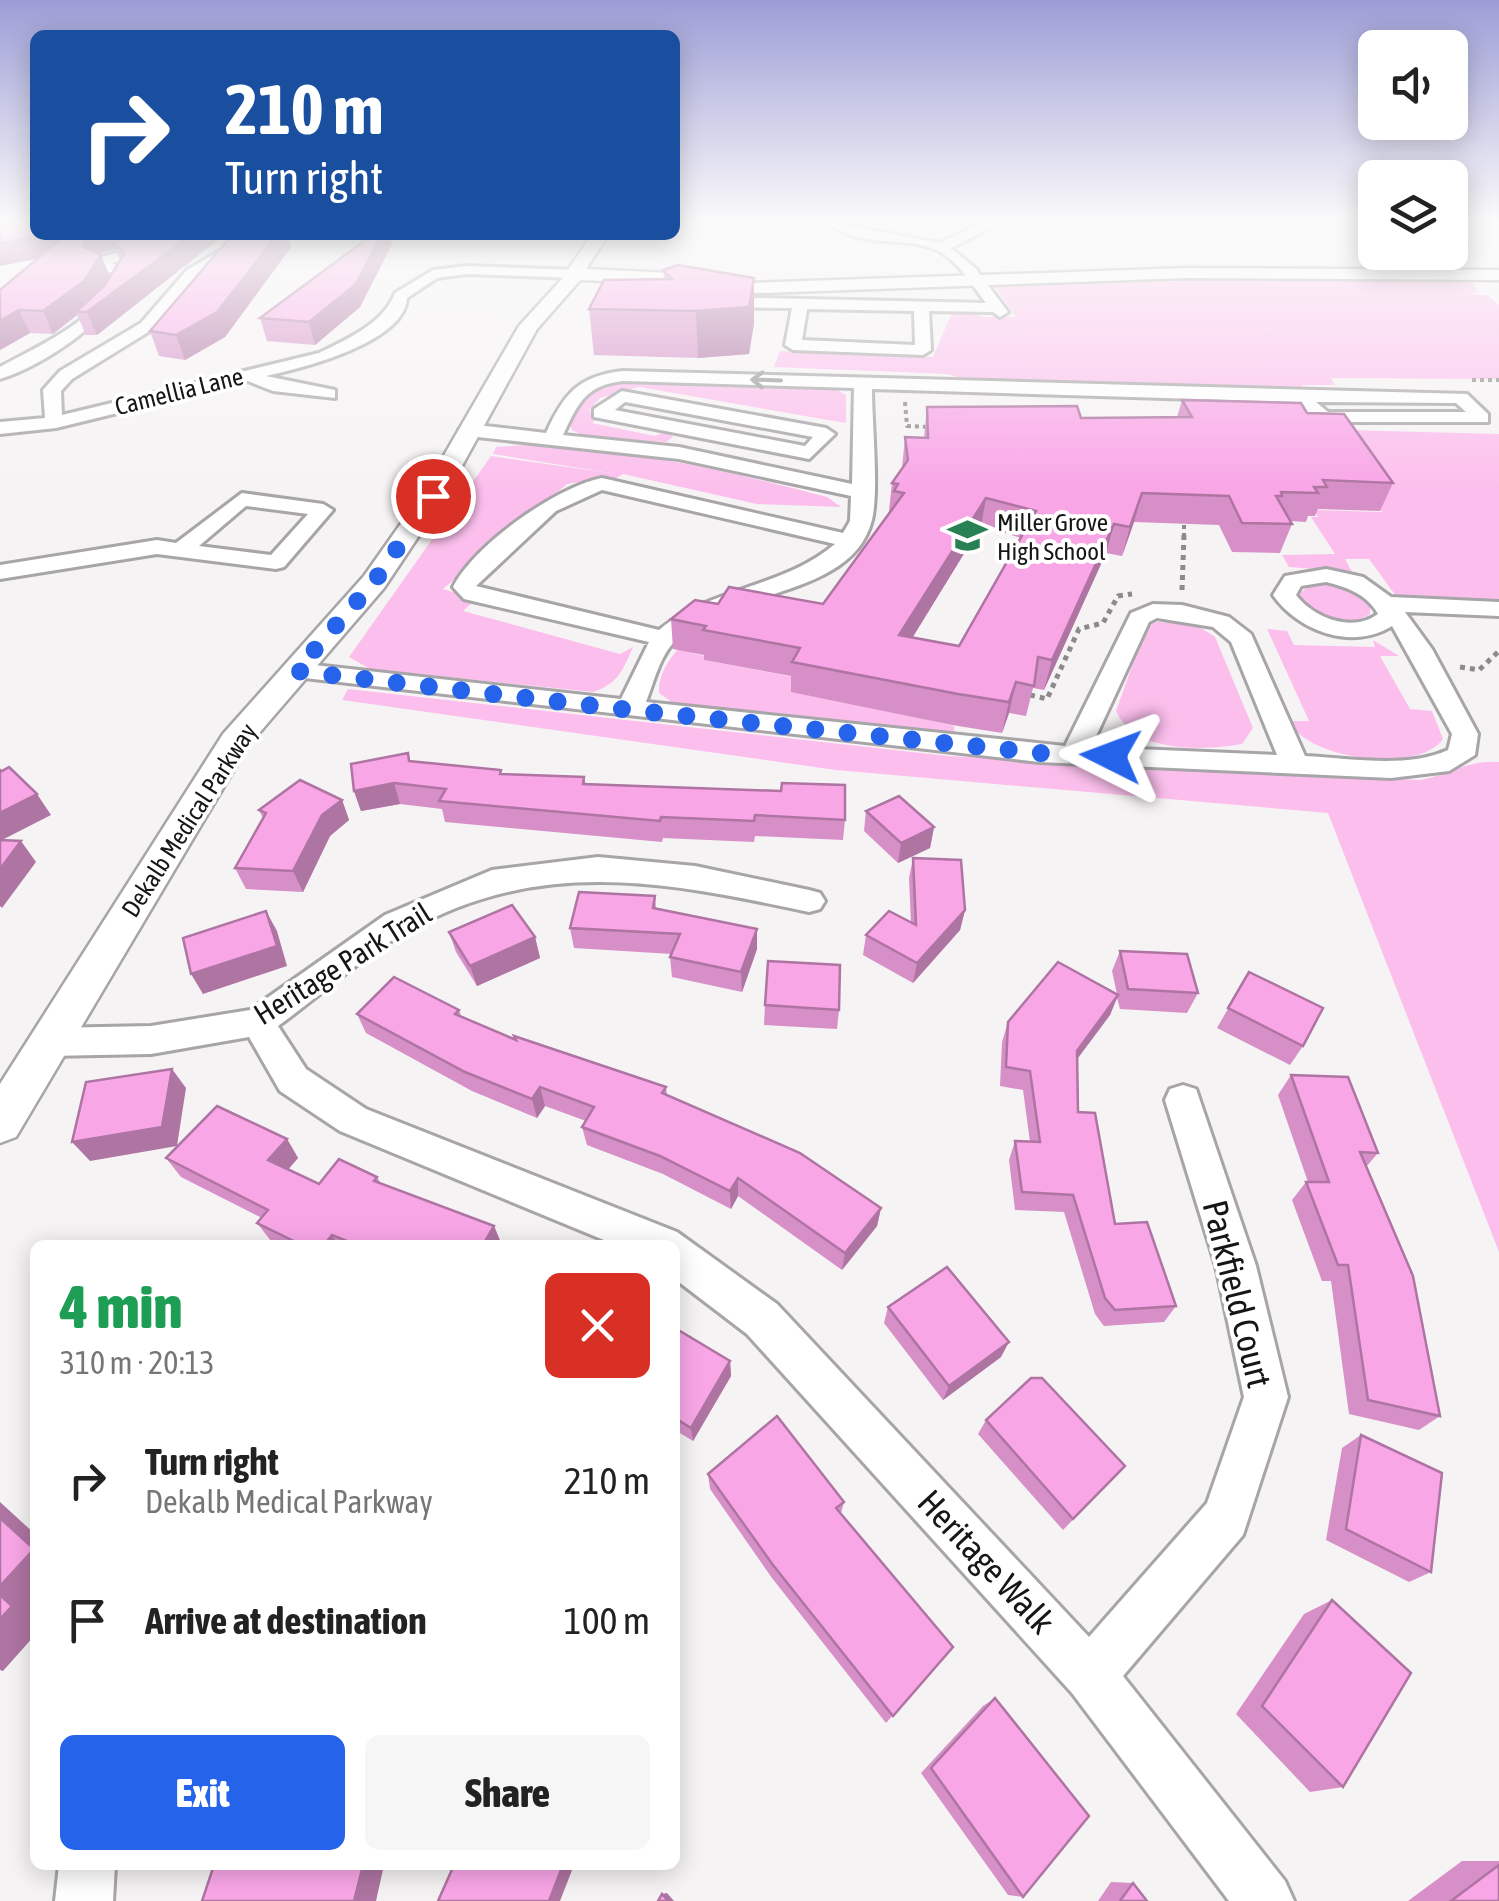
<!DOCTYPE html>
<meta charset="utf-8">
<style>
:root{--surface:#fff;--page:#f6f6f6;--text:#222;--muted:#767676;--accent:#2563eb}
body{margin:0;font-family:"Asap Condensed",sans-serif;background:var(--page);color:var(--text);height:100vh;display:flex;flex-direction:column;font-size:38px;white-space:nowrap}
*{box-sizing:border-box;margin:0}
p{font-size:32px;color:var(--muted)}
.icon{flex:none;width:55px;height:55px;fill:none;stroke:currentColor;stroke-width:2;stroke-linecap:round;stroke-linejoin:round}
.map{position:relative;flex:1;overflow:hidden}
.side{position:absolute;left:30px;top:1240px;width:650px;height:630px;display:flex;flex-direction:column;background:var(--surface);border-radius:15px;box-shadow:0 5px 25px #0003}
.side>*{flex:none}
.hud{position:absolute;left:30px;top:30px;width:650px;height:210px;border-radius:15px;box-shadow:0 5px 25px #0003;background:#1a4fa0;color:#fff;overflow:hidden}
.controls{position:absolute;left:1358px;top:30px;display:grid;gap:20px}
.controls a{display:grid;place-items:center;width:110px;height:110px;border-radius:15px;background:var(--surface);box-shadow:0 5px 25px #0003;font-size:50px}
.pin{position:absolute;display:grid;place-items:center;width:85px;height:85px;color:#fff;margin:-42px;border:5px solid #fff;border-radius:50%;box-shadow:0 2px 10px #0007}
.me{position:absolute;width:110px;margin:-55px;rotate:273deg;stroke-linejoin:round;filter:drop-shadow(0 0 8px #0008)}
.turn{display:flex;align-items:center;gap:35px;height:210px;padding:0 30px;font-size:45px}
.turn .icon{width:130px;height:130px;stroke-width:2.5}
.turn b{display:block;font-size:70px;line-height:85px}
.round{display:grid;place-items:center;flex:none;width:105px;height:105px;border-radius:15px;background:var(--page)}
.headline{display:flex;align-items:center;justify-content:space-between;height:170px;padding:0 30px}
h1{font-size:60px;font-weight:800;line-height:75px;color:#1e9e55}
.action{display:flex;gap:20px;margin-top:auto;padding:20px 30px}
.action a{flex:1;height:115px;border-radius:15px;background:var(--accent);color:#fff;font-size:40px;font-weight:800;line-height:115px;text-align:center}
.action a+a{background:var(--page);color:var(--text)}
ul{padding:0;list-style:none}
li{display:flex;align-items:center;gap:30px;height:140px;padding:0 30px}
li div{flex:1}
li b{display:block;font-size:38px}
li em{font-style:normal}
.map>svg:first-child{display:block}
.green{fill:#fcbfed}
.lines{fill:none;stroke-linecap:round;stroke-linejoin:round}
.minor-casing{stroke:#a7a5a7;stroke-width:6}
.major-casing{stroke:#a7a5a7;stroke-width:5}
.path-far1{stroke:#8c8a8b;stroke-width:4;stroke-dasharray:4 4;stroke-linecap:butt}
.path{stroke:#8c8a8b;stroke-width:5;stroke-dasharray:5 5;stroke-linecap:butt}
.minor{fill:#fff;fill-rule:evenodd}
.major{fill:#fff;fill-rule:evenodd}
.wall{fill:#d68fc7;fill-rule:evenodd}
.shaded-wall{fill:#ae74a2}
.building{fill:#f9a6e7;stroke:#ae74a2;stroke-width:2.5;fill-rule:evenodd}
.oneway{stroke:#979697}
.route{stroke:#2563eb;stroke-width:18;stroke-dasharray:0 32.4}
.labels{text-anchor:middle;stroke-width:8;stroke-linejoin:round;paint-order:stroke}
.far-street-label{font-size:25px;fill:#171617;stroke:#fff}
.far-poi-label{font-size:25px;fill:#171617;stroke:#fff;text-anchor:start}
.street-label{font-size:30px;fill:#171617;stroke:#fff}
.near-street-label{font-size:35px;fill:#171617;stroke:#fff}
</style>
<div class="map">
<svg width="1499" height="1901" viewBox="0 0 1499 1901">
<rect width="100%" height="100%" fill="#f6f3f5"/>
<g class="green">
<path d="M1347,276L1470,280L1478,292L1469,294L1487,295L1499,305V379L1331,378L1335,385H1302L1303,391L975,383L947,374L774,367L780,351L933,357L953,310L986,317H1016L995,287Z"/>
<path d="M623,381L832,387L846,395V423L639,387L600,398L589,410L598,418L592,423L655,436L667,431L673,437L666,442L587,437L572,430L570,424L586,387Z"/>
<path d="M1309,429L1499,434V601L1396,596L1369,559H1345L1352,572L1289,567L1282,555L1335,554L1311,517H1318L1314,510L1382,512Z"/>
<path d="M525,445C630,449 726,470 827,497L841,507L757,504L623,474C607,486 587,479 567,484L443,589L476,599L463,611L620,654L633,647C623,670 618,684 593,692L370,669L349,657L491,456L617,474L493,454L496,447Z"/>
<path d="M1310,585C1332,582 1354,587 1370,603V614C1349,628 1307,620 1298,595Z"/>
<path d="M1157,622L1195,624L1215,637L1253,728L1242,744C1203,751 1134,753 1116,711L1146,627Z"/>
<path d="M1267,629L1287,631L1294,645L1375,647L1373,640L1399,656H1380L1410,709L1432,711L1443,739C1419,774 1307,760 1289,721H1309Z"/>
<path d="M688,639H701L692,653L705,656L704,660L799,678L898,713L954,726L955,734L676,705L659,693C658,672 673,653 688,639Z"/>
<path d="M348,689L948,756L1420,780C1453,774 1466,760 1499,762V1252L1328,813L836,770L342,700Z"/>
</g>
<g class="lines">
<defs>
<g id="minor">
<path d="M827,222L940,243L984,222H1002L951,248L976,269L1008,312L1000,317L993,312L929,311L931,350L923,355L793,350L785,345L792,308L711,307L703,302L711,297L986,303C973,286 959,262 939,251C906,234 865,251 827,222ZM807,309L914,311L915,345L802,340Z"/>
<path d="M183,235H205L112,263L130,273C115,318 45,365 0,379V367C40,345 99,321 115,275L94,265V259Z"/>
<path d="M247,235H264L197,276L153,329L72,379L61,391L62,415L319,353C348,339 384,323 395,293L433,270L467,266L575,270L582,274L575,278L467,274L437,278L407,298C404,343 302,368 266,376L335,390V398L273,391L248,381L56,428L0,434V422L45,418L43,390L60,371L141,323L187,270Z"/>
<path d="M623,371L1467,394L1488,414V422H1327L1311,418L1296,402L872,389C872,423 879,490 872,520C852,599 728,588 676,640C660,655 654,682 646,702L1065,746L1131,613L1153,604L1182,605L1229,617L1251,634L1305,756C1350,758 1406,769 1448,750L1452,734L1392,626C1352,651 1298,631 1273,595L1285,576L1326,569L1363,577L1391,597L1499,602V616L1405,612L1432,649L1478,734L1475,755L1449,771L1391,778L1039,762L287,676L283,671L296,663L621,699L649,642L464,599L453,587C474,545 556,487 602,478L843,533L850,521L851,496L679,459L468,436L459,430L468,424L546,433C564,394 578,376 623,371ZM623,381L854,388L852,484L679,447L563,435C578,403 586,385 623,381ZM1316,402L1456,403L1466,412H1328ZM602,490L835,544C783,588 712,587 659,630L476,586L556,511ZM1326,582C1347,587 1368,595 1378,614C1352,633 1314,618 1296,595L1301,586ZM1157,618L1213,627L1231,642L1277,755L1091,747L1149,622Z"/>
<path d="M622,391L826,428L835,434L809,459L594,417V409ZM625,402L813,437L805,446L615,410Z"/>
<path d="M242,493L323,504L333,510L284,567L276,569L157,554L0,579V565L157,540L176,543ZM246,506L308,514L271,555L199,546Z"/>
<path d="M598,857L695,866L809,890L820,893L825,901L820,909L809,912C668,882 541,856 408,931C363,956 321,995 278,1026L306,1069L366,1109L677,1232L777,1304L1089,1637L1207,1503L1244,1397L1216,1266L1165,1100L1170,1089L1183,1085L1196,1089L1256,1266L1288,1397L1243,1535L1123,1676L1285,1881L1294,1901H1229L1072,1693L747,1334L675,1279V1245H616L340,1131L280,1091L249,1037L151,1054L49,1056L37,1052L32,1042L37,1032L49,1028L151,1026L250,1010L385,915L492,870Z"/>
<path d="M59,1865H115L113,1901H55Z"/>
</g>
<path id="major" d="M592,235H608L586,269L715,275L724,280L721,284L1188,268L1499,270V280L1188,278L702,295L693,290L701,285L580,280L537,329L446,495L384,588L248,746L16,1137L0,1143V1084L223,734L364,576L421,495L519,326L561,280Z"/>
</defs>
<use href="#minor" class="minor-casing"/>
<use href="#major" class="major-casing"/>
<g class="path-far1">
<path d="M1472,380H1499"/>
<path d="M905,402L907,426L930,427"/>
<path d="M1184,537V523"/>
</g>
<g class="path">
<path d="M1182,590L1184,535"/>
<path d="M1460,667L1479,670L1499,651"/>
<path d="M1030,695L1047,699L1079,629L1103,623L1118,596L1132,594"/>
</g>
<use href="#minor" class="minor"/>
<use href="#major" class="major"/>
</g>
<g class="wall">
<path d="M0,222H35V235H224L97,335H86L77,315L53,334L30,333L0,350L38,258L0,266ZM116,249L120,261L110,277L101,255L98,254Z"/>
<path d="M232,235H287L291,247L225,337L185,360L159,356L150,331Z"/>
<path d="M372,235H390L392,244L360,307L315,345L267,341L260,318Z"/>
<path d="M663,270L754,278V323L749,354L698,358L594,355L589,309L664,279Z"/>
<path d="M1182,400L1307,413L1393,483L1380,511L1318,509L1315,516H1308L1306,522L1290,521L1292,524L1280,553L1232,552L1219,525L1134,522L1122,556L1106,553L1044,690L1033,688L1026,716L1009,713L1002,733L952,725L791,692V676L704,660V655L673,649L671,619L718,604H823L891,511H889L892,483L902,468L905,437L924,438L927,407L1081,418L1177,417ZM981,526L1021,538L959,646L912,638Z"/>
<path d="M408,753L410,761L502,774L584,777L586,784L845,820L843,840L755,836L754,842L663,838L662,842L445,822L442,809L400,804L361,811L354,791Z"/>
<path d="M342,800L349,820L330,836L303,892L246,889L235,868L263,818L259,810Z"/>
<path d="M866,811L934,827L930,848L898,863L864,831Z"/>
<path d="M913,858L965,910L960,930L913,983L863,955L866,935L911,923L909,878Z"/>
<path d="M655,896L656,908L757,929V949L742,992L672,977L670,957L672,954L574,948L570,928Z"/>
<path d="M449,932L535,937L540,958L477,986L456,952Z"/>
<path d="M1120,951L1198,993L1187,1013L1120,1009L1117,998L1110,1015L1077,1059L1078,1112L1115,1224L1176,1306L1164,1322L1104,1326L1095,1314L1064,1212L1015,1210L1009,1160L1015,1141L1030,1142L1023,1090L1000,1086L1002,1042L1008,1022L1117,994L1112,971Z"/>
<path d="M1249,972L1303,1046L1290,1065L1217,1028Z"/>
<path d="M765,1005L839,1010L837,1029L764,1025Z"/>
<path d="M459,1010L461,1016L514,1039L666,1087L667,1095L881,1208L877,1226L842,1270L738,1196L731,1209L663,1174L587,1145L582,1127L586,1121L545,1106L537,1118L472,1091L366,1033L357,1014Z"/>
<path d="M1291,1075L1378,1153L1366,1167L1440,1416L1419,1430L1349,1414L1331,1281H1322L1292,1200L1306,1182H1308L1278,1095Z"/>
<path d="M287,1139L298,1158L288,1169L319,1184L377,1177L381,1184L494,1226L501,1243L500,1245H279L271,1241L257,1223L262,1218L181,1177L166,1158Z"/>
<path d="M888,1307L1001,1357L943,1400L884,1323Z"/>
<path d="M675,1328L730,1361L731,1376L693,1441L675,1430Z"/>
<path d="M986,1420L1125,1466L1063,1530L978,1434Z"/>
<path d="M1361,1435L1431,1572L1409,1582L1326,1540L1342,1448Z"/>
<path d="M708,1474L844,1502L841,1513L953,1647L886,1723L772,1578L710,1489Z"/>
<path d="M1332,1600L1343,1787L1310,1792L1236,1714L1304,1614Z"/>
<path d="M995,1698L1023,1897L1008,1895L921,1773L983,1706Z"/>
<path d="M1462,1861H1499V1901H1408Z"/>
<path d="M1111,1882L1133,1883L1147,1901H1098Z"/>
</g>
<g class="shaded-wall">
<path d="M42,235H76L82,250L0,266V243Z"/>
<path d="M84,235H169L113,243L116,249L93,255H101L110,277L93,303L76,312L77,315L53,334L43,311L84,247Z"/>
<path d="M191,235H224L97,335L87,312Z"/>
<path d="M277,235H287L291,247L225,337L185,360L176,335Z"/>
<path d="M382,235H390L392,244L360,307L315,345L309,322Z"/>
<path d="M754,278V323L749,354L698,358L696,311Z"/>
<path d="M19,310L30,333L0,350V321Z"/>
<path d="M1142,493L1134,522L1122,556L1130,527Z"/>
<path d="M986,498L981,526L895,666L899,635Z"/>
<path d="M1114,524L1106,553L1044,690L1052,660Z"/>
<path d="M1016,682L1009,713L1002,733L1009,702Z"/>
<path d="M394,783L400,804L361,811L354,791Z"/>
<path d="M37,794L51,815L0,841V813Z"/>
<path d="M342,800L349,820L330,836L303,892L293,871L322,815Z"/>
<path d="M934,827L930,848L898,863L901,843Z"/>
<path d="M21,841L36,862L2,908L0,906V869Z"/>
<path d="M965,910L960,930L913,983L917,963Z"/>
<path d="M266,911L277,931L287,966L203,994L191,974Z"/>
<path d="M757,929V949L742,992L741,972Z"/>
<path d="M535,937L540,958L477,986L470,966Z"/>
<path d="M1118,995L1110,1015L1069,1070L1077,1051Z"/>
<path d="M172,1069L186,1088L177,1146L90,1161L72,1142Z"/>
<path d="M540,1087L545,1106L537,1118L532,1099Z"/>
<path d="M287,1139L298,1158L281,1178L268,1160Z"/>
<path d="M738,1178V1196L731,1209L730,1191Z"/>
<path d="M881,1208L877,1226L842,1270L845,1253Z"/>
<path d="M494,1226L501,1243L500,1245H483Z"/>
<path d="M332,1235L338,1245H324Z"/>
<path d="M1009,1342L1001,1357L943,1400L949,1386Z"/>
<path d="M730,1361L731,1376L693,1441L691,1428Z"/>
<path d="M0,1502L35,1534V1602L33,1605L35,1607V1635L3,1671L0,1670Z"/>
<path d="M363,1865H384L376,1901H354Z"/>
<path d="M563,1865H574L560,1901H549Z"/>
<path d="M667,1893L674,1901H668L662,1894Z"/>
</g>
<g class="building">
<path d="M5,222H35V235H42L0,243V227L6,226Z"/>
<path d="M66,235H84V247L101,255L84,281L43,311L19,310L0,321V290Z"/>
<path d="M138,235H191L87,312H76L104,286L125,253L113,243Z"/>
<path d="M232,235H277L217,312L176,335L150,331Z"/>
<path d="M372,235H382L355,285L309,322L260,318Z"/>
<path d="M678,265L754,278L749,307L696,311L589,309L604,280L672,279L663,270Z"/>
<path d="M1182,400L1301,403L1307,413L1344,414L1393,483L1323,480L1327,487H1314L1318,493L1281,492L1282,496H1276L1292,524L1242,523L1229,496L1142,493L1130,527L1114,524L1052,660L1038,657L1034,686L1016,682L1009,702L958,694L792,662L800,648L703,630L706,626L671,619L695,600L718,604L729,587L823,604L904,493L894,491L898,484L892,483L908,460L905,437L928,438L927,407L1077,406L1081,418L1192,417ZM986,498L1036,511L959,646L899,635Z"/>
<path d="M408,753L409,761L501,770L500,774L584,777L583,784L781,791L782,783L845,785V820L755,815L754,821L661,817L660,821L439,801L446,789L394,783L354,791L351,764Z"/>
<path d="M9,767L37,794L0,813V770L2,771Z"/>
<path d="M300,780L342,800L322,815L293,871L235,868L266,813L259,810Z"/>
<path d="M899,796L934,827L901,843L866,811Z"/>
<path d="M0,840L21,841L0,869Z"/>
<path d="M913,858L961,860L965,910L917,963L866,935L889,911L916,925Z"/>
<path d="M579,892L655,896L653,908L757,929L741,972L670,957L680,934L570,928Z"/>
<path d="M512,905L535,937L470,966L449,932Z"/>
<path d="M266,911L277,946L191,974L183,938Z"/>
<path d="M1120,951L1187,954L1198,993L1128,989Z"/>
<path d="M768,961L840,965L839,1010L765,1005Z"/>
<path d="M1058,962L1118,995L1077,1051L1078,1112L1095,1113L1115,1224L1147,1222L1176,1306L1115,1310L1105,1298L1073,1195L1022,1192L1015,1141L1040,1142L1030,1071L1006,1067L1008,1022Z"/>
<path d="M1249,972L1323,1008L1303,1046L1228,1008Z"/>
<path d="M394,977L459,1010L455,1014L516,1040L514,1036L666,1087L662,1093L800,1153L881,1208L845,1253L738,1178L730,1191L660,1156L582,1127L594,1107L540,1087L532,1099L465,1072L357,1014Z"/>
<path d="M172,1069L162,1127L72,1142L86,1082Z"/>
<path d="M1291,1075L1348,1077L1378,1153L1360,1152L1413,1276L1440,1416L1368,1400L1348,1265H1338L1306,1182H1329Z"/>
<path d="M217,1106L287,1139L268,1160L319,1184L339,1159L377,1177L374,1181L494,1226L483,1245H357L332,1235L324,1245H302L257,1223L268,1210L166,1158Z"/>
<path d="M947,1267L1009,1342L949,1386L888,1307Z"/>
<path d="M675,1328L730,1361L691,1428L675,1418Z"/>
<path d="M1031,1378H1042L1125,1466L1073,1519L986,1420Z"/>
<path d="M777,1416L844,1502L836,1508L953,1647L893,1716L773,1565L708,1474Z"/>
<path d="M1361,1435L1442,1473L1431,1572L1346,1529Z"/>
<path d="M0,1518L34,1549L0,1586Z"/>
<path d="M0,1595L12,1606L0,1619Z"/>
<path d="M1332,1600L1411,1673L1343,1787L1262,1706Z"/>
<path d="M995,1698L1089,1816L1023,1897L931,1768Z"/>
<path d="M214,1865H363L354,1901H202Z"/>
<path d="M454,1865H563L549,1901H438Z"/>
<path d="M1499,1865V1901H1451Z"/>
<path d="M1133,1883L1147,1901H1120Z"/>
<path d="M662,1894L668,1901H658Z"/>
</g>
<defs><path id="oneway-shaft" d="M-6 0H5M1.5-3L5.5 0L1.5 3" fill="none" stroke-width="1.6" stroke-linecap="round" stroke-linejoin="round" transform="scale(2.5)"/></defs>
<use class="oneway" href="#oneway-shaft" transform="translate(766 380) rotate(-178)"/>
<linearGradient id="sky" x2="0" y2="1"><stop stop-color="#9c9dd6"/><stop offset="0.45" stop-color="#fbfafa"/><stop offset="1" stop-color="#fbfafa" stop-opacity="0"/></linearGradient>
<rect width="1499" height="489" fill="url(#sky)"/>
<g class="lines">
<path class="route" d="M433,496L374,582L296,671L630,710L1040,753L1111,756"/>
</g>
<defs>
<symbol id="school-bare" viewBox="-9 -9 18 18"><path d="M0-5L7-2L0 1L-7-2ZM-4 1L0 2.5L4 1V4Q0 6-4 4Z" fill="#288055" stroke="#fff" stroke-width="2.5" paint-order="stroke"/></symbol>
</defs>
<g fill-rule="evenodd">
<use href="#school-bare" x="940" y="508" width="55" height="55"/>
</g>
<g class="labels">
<g class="far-street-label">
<text transform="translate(179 391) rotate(-14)" y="9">Camellia Lane</text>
<text transform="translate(189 820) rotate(-57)" y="9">Dekalb Medical Parkway</text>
</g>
<g class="far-poi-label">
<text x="997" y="531">Miller Grove<tspan x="997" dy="29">High School</tspan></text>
</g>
<g class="street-label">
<text transform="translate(343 964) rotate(-32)" y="10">Heritage Park Trail</text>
</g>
<g class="near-street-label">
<text transform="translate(1237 1294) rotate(76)" y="12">Parkfield Court</text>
<text transform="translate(986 1562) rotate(47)" y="12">Heritage Walk</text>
</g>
</g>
</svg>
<div class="controls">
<a><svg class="icon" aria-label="sound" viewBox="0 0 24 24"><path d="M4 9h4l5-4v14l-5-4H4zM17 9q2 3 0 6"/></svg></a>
<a><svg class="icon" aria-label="layers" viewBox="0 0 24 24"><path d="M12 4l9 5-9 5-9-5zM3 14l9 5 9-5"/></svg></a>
</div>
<div class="pin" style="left:433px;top:496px;background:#d93025"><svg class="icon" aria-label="arrive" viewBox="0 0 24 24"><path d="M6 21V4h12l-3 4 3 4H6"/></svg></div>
<svg class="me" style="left:1111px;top:756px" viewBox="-20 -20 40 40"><path d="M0-17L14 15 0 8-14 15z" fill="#2563eb" stroke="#fff" stroke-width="4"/></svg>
<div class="hud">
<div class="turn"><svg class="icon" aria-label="right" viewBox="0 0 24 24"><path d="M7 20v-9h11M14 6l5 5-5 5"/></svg><div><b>210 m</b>Turn right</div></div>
</div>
<section class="side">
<div class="headline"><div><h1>4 min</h1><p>310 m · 20:13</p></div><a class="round" style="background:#d93025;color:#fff"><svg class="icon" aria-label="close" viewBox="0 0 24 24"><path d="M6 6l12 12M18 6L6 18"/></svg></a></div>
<ul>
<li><svg class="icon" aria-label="right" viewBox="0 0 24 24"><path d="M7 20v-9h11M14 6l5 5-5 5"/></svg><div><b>Turn right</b><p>Dekalb Medical Parkway</p></div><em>210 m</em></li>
<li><svg class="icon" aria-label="arrive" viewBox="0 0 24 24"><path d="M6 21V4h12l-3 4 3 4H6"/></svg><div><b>Arrive at destination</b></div><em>100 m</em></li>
</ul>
<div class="action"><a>Exit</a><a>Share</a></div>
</section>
</div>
